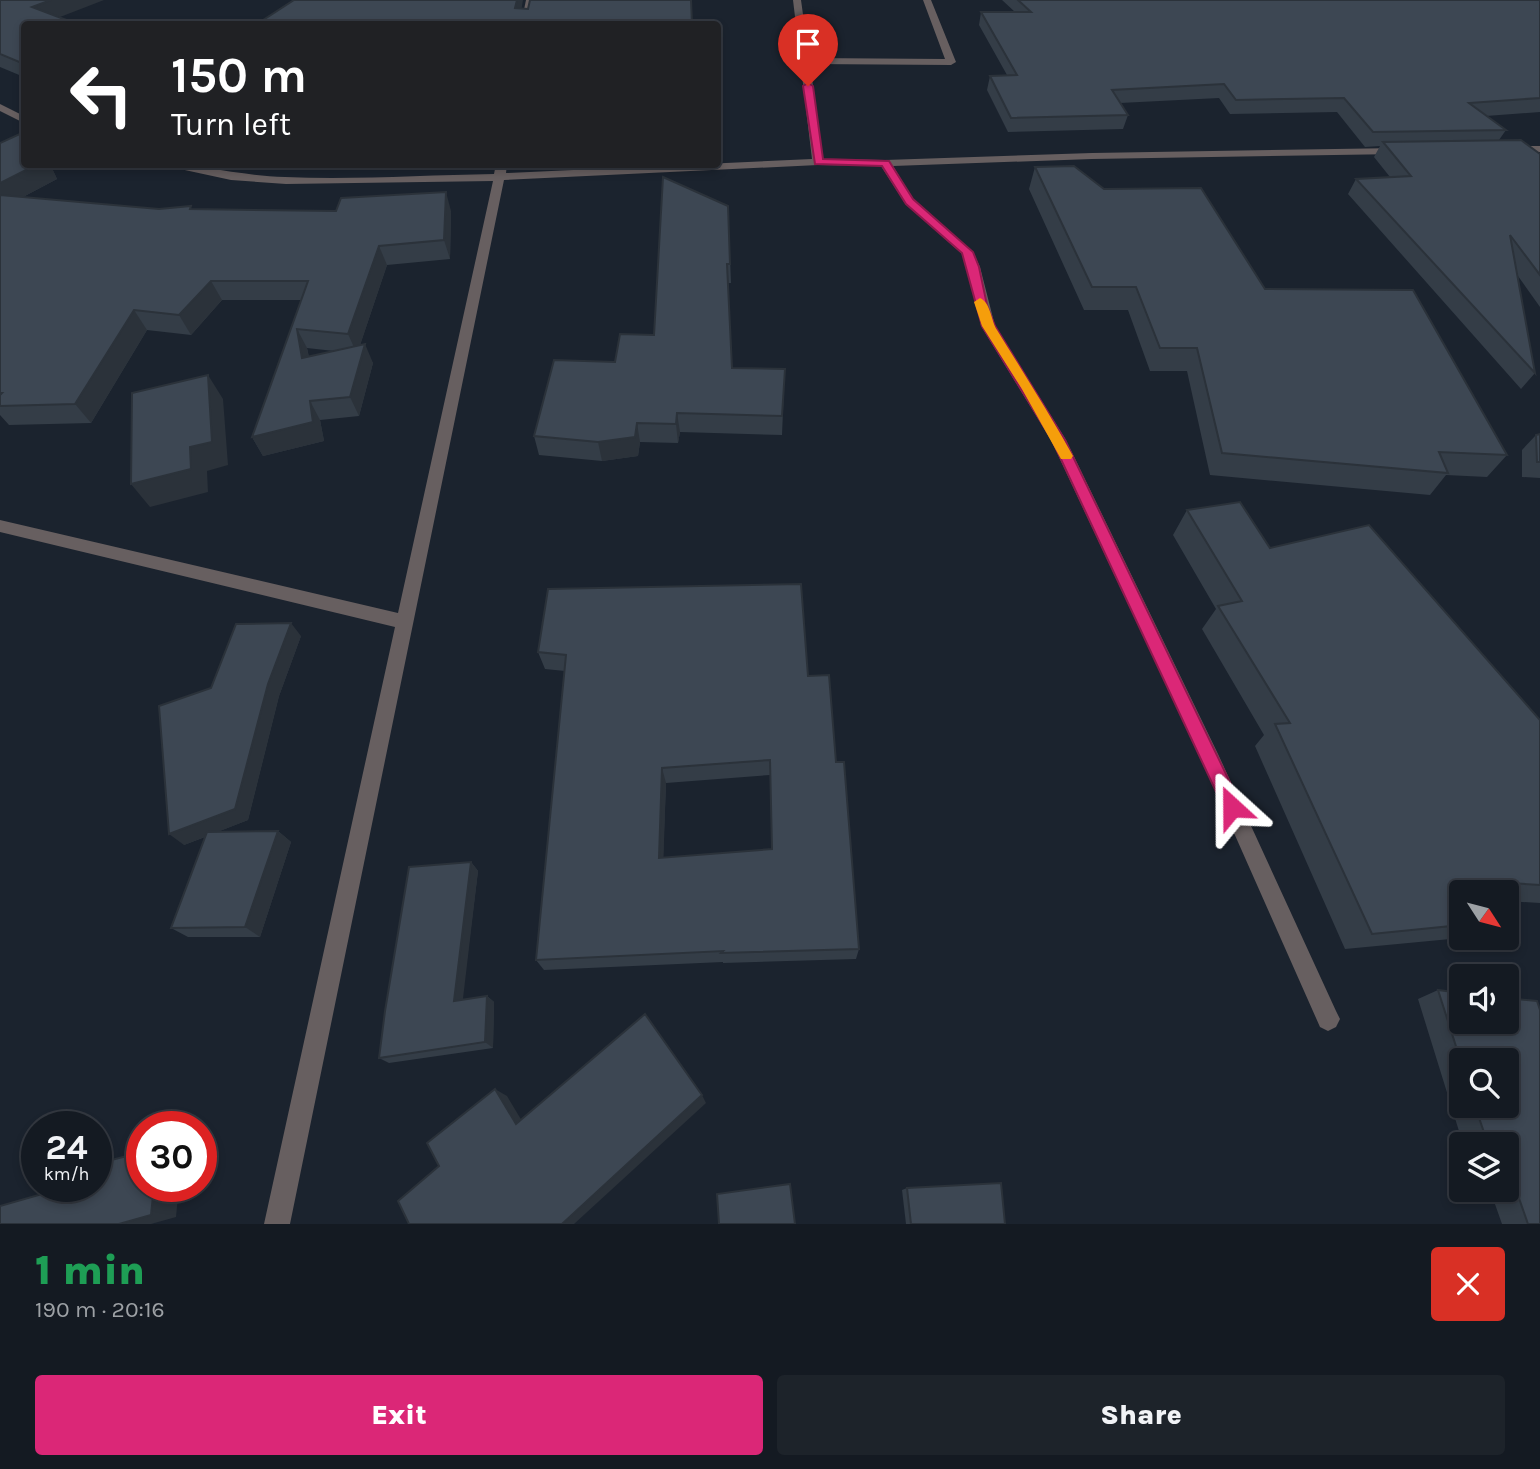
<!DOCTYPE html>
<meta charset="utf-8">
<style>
:root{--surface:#141a22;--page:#1d232a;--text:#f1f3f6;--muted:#9da1a5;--line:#333840;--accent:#db2777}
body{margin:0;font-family:Karla,sans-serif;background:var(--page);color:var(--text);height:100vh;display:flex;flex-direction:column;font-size:26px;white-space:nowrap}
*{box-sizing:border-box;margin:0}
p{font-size:23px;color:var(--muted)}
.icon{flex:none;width:38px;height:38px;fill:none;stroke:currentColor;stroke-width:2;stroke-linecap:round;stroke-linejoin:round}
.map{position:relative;height:1224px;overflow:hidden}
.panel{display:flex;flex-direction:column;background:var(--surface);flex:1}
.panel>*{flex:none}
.guide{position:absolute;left:21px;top:21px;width:700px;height:147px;border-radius:7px;box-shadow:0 4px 10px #0003,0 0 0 2px var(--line);background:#202124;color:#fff;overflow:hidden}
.needle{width:46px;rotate:126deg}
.buttons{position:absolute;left:1449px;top:880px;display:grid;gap:14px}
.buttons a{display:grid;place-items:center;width:70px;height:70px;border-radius:7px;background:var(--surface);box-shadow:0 4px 10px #0003,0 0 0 2px var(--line);font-size:35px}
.speed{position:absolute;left:21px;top:1111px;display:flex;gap:14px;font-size:35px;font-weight:700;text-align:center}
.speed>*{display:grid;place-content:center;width:91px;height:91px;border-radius:50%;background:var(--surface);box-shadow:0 4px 10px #0003,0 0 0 2px var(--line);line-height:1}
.speed small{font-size:18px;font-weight:400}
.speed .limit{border:10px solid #d22;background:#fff;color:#111}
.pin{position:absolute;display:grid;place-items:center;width:60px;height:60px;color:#fff;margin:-72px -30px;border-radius:50% 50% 50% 0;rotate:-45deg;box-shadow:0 0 7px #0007}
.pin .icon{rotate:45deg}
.me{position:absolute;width:77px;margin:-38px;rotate:336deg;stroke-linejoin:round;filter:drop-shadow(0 0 5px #0008)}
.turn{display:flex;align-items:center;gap:24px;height:147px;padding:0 35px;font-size:32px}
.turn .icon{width:91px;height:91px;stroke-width:2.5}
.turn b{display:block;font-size:49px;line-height:60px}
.round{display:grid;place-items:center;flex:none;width:74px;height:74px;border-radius:7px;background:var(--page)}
.headline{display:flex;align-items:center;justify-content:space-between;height:119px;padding:0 35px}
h1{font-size:42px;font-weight:800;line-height:52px;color:#1e9e55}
.cta{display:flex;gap:14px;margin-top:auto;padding:14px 35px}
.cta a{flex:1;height:80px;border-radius:7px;background:var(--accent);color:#fff;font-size:28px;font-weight:800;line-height:80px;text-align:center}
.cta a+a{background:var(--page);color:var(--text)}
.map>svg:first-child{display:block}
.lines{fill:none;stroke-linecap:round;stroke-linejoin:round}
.minor{fill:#675f60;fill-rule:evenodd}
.wall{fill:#343d47;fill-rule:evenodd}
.shaded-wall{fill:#2b323a}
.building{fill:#3d4753;stroke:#2b323a;stroke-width:2;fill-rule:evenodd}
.route{fill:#db2777;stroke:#8e194d;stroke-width:2}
.slow{fill:#f59e0b}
</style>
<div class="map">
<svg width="1540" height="1224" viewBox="0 0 1540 1224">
<rect width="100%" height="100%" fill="#1b232e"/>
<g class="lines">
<g class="minor">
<path d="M526,0H534L530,24H521Z"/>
<path d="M793,0H801L809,58L945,59L923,0H931L956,62L951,65L810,64L823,159L885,160L1092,153L1399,148L1404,151L1399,154L1092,159L893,166L913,199L973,252L980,267L995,326L1066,440L1218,754L1336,1011L1340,1019L1336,1027L1328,1031L1320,1027L1203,763L1051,440L981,326L968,267L962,254L905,203L881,166L818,165L504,180L290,1224H264L395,627L0,532V520L398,613L493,181L286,184L231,180L157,164C200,164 242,176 285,177C354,180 425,175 494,174L496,164H507L506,173L812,159Z"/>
<path d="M0,104L24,116V123L0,111Z"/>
<path d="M1540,146V152H1511L1506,149L1511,146Z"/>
</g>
</g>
<g class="wall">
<path d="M0,0L24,24V77L0,67Z"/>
<path d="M1002,0H1540V112L1486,116L1506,130L1499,140L1540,154V307L1518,276L1535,373L1521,389L1348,194L1356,179L1390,177L1374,157L1380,146L1365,147L1337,112L1230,114L1219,98L1120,103L1128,115L1123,129L1008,132L987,90L990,76L1007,75L979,25L981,12H1015Z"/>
<path d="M0,143L24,164H50L57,179L23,197L159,209L451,211L450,259L387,265L360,345L373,363L359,416L320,420L324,441L263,456L252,437L301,300H222L191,335L147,330L91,423L9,425L0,415ZM307,348L334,351L309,357Z"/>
<path d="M1035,167L1104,189L1265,289L1507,455L1487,477L1446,475L1430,495L1210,475L1187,371H1150L1128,310H1084L1029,189Z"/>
<path d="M728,206L731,283H728L732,368L784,388L782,435L680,432L678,443L640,442L638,456L602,461L539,455L534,436L615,362L654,335Z"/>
<path d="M1540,434V478L1522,477V450L1536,435Z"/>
<path d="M1187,510L1270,548L1540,720V903L1507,901V892H1461V938L1345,949L1255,746L1264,735L1202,629L1216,609L1173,535Z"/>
<path d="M301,636L279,696L248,820L217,832L278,831L291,842L260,937H188L171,928L205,837L184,845L211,688Z"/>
<path d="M538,652L808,676L836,762L859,949L856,959L723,963V962L544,970L536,960L565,671L545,669ZM770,775L772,850L663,858L666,783Z"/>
<path d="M471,862L478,871L462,1000L487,996L494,1002L493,1048L389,1063L379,1058Z"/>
<path d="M1438,990L1461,993V1022H1507V998L1537,1001L1540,1010V1224H1502L1490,1190H1507V1144H1463L1418,999ZM1461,1060H1507V1106H1461Z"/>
<path d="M907,1188L1005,1224H906L902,1190Z"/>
</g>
<g class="shaded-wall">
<path d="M51,0H104L42,24L32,7Z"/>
<path d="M517,0H523L519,24L515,8Z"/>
<path d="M38,164H50L57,179L0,209V183Z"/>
<path d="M446,192L451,211L450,259L444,240Z"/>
<path d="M379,246L387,265L357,354L348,334Z"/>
<path d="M211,281L222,300L191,335L179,315Z"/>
<path d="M134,310L147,330L91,423L75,404Z"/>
<path d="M297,329L307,348L312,378L302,358Z"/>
<path d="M365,344L373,363L359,416L350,397Z"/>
<path d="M208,375L223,399L228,465L207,471L208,492L150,507L131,484L190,447Z"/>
<path d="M310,401L320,420L324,441L263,456L252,437Z"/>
<path d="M677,413L680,432L678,443L676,424Z"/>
<path d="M637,423L640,442L638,456L602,461L598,442Z"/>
<path d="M291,623L301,636L279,696L248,820L184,845L169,834L268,684Z"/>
<path d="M662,768L666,783L663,871L659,858Z"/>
<path d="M278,831L291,842L260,937L245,927Z"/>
<path d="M471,862L478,871L462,1007L454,1001Z"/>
<path d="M487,996L494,1002L493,1048L485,1042Z"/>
<path d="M495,1089L507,1096L528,1131L516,1124Z"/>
<path d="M702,1095L706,1103L574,1224H562Z"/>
<path d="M154,1186H179L176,1217L151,1224H119Z"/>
</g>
<g class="building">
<path d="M0,0H51L32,7L77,24H24V64L0,54Z"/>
<path d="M294,0H517L515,8L528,9L530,0H691L692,24H257Z"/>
<path d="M1018,0H1540V98L1469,103L1506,130L1373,132L1344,98L1236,100L1224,84L1112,90L1128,115L1011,118L990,76L1017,75L981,12H1031Z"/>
<path d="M24,132V164H38L0,183V143Z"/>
<path d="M1521,140L1540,154V275L1510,235L1535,373L1356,179L1411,176L1383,142Z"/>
<path d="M1074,166L1104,189L1201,188L1265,289L1413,290L1507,455L1439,452L1448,473L1222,453L1197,348H1160L1136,287H1092L1035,167Z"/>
<path d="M663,177L728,206L730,264H727L732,368L785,369L782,416L677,413L676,424L637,423L635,437L598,442L534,436L554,360L615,362L620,334L654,335Z"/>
<path d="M446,192L444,240L379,246L348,334L297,329L302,358L365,344L350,397L310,401L313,422L252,437L308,281H211L179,315L134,310L75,404L0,406V395L2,393H0V195L159,209L191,206L190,209L336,211L341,198Z"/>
<path d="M208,375L212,442L190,447L191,469L131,484L132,393Z"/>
<path d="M1540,434V462H1537L1536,435Z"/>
<path d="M1240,502L1270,548L1369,525L1540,720V885L1480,881L1486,892H1461V925L1372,934L1275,724L1290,723L1218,606L1242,601L1187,510Z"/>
<path d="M801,584L808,676L829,675L836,762H844L859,949L721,953L723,951L536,960L566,655L538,652L548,589ZM770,760L772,849L659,858L662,768Z"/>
<path d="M291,623L268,684L235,809L169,834L159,706L211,688L236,624Z"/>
<path d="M278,831L245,927L171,928L207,832Z"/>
<path d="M471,862L454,1001L487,996L485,1042L379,1058L385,1011L409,867Z"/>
<path d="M1438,990L1461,993V1022H1507V998L1537,1001L1540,1010V1224H1528L1507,1164V1144H1488L1475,1106H1507V1060H1461V1062Z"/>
<path d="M645,1014L702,1095L562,1224H409L398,1201L439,1166L427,1143L495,1089L516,1124Z"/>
<path d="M142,1152V1186H154L151,1215L119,1224H0V1206L70,1186H96V1164Z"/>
<path d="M1001,1183L1005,1224H911L907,1188Z"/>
<path d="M790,1184L795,1224H719L717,1194Z"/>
</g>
<path class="route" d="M808,83L813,86L823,159L889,161L913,199L973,252L979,267L987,305L995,326L1065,440L1239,801L1241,807L1239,813L1232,816L1226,813L1052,440L982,326L962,253L906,204L882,166L815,164L803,86Z"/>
<path class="slow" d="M980,298C991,303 991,321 997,330C1023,372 1049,413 1073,456L1071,459H1061L1022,389L982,326L974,302Z"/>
</svg>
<div class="buttons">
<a><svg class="needle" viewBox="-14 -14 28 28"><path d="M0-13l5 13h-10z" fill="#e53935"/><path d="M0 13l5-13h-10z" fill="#9da1a5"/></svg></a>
<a><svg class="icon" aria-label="sound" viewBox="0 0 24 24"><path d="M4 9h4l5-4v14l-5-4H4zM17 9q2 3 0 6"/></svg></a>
<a><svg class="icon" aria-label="search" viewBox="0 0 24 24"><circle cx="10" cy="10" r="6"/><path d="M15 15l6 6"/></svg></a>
<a><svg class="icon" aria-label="layers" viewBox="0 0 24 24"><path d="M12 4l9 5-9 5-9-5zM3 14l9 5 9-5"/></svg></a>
</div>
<div class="speed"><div>24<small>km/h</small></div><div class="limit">30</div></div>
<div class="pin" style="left:808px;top:86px;background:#d93025"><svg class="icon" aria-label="arrive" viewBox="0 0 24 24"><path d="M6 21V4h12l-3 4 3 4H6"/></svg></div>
<svg class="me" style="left:1232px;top:807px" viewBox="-20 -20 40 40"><path d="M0-17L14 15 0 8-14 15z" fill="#db2777" stroke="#fff" stroke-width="4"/></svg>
<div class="guide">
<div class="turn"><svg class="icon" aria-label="left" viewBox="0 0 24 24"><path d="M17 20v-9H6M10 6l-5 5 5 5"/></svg><div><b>150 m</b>Turn left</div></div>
</div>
</div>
<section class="panel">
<div class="headline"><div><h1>1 min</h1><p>190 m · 20:16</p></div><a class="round" style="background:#d93025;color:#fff"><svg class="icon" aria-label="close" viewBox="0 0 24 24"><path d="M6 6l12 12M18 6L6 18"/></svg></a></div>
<div class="cta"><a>Exit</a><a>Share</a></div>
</section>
